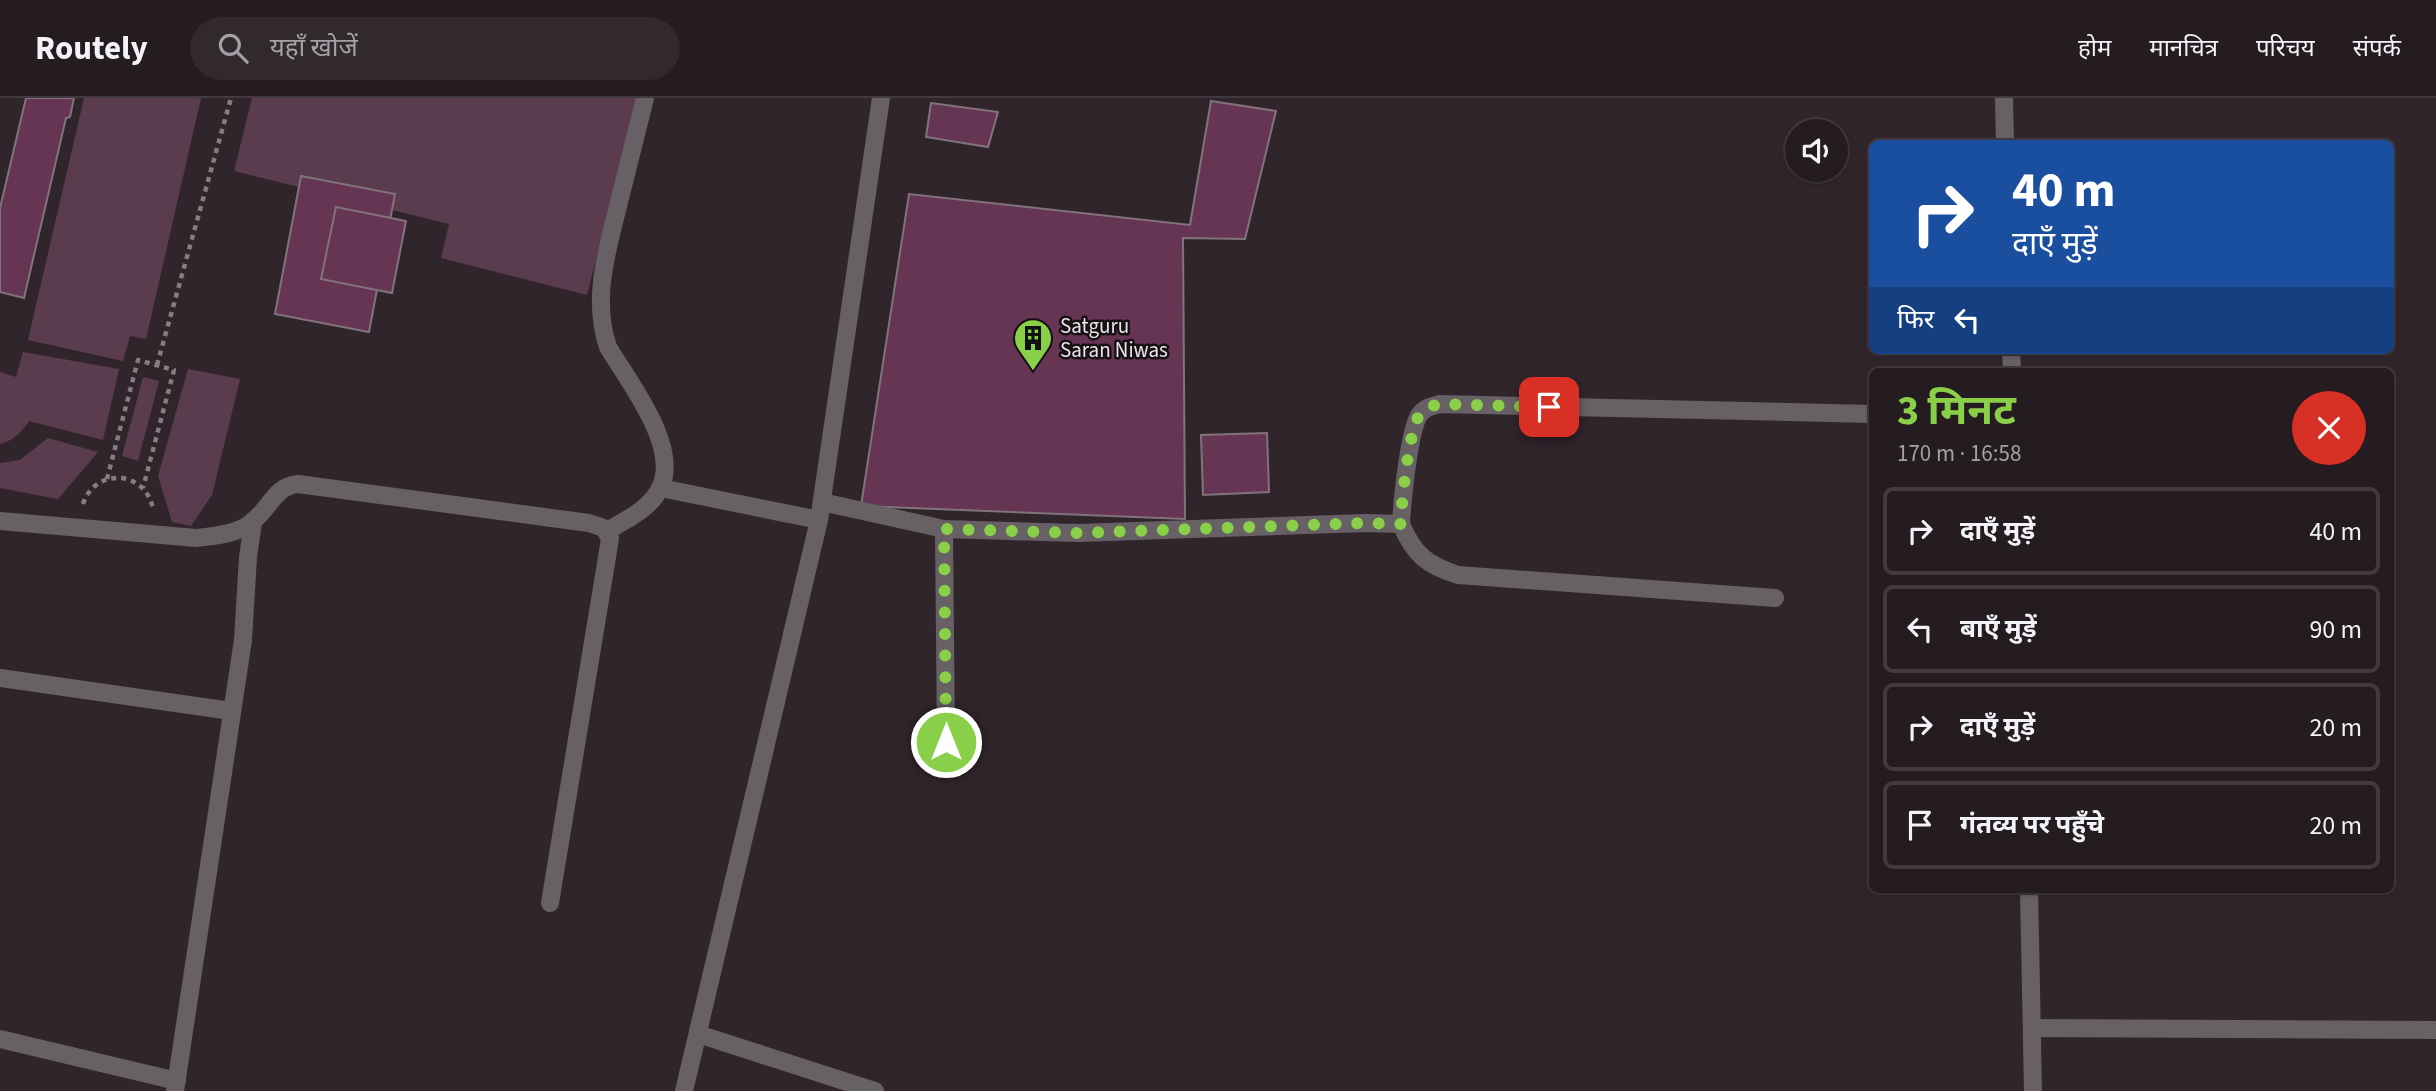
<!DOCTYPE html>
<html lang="hi">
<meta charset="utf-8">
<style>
:root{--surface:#251c21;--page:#31292e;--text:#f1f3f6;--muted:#a3a1a5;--line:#423a3f;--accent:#89cf48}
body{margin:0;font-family:"Source Sans 3","Noto Sans Devanagari",sans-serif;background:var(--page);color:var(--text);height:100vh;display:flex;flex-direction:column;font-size:26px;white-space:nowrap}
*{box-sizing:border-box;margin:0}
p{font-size:23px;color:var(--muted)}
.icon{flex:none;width:38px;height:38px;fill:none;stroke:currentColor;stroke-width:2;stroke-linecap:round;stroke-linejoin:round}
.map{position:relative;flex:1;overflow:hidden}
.details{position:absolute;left:1869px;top:270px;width:525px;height:525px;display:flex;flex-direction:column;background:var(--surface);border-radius:10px;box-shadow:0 2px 5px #0004,0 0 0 2px var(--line)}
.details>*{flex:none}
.hud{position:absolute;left:1869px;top:42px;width:525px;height:214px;border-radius:10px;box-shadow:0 2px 5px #0004,0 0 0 2px var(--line);background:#1a4fa0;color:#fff;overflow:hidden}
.buttons{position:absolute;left:1785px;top:21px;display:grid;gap:14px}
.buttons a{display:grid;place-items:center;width:63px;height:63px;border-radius:50%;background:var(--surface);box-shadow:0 2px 5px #0004,0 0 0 2px var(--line);font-size:35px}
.pin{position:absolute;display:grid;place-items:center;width:60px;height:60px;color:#fff;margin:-30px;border-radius:14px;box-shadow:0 4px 10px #0006}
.me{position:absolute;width:77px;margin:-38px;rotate:0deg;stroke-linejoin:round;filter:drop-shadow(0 0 5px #0008)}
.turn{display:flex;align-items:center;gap:24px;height:147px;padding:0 28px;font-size:32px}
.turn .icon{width:91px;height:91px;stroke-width:2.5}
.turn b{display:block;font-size:49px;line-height:60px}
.then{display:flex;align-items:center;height:66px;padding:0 28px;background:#0003;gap:14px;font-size:26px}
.round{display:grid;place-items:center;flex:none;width:74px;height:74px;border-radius:37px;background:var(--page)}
.summary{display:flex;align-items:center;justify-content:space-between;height:119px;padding:0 28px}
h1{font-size:42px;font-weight:700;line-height:52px;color:var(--accent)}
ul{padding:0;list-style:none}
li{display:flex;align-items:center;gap:21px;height:88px;margin:0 14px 10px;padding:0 14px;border:4px solid var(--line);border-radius:10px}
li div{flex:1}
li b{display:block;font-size:26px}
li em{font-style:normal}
header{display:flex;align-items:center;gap:42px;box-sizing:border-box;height:98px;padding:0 35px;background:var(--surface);border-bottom:2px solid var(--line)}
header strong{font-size:33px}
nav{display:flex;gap:38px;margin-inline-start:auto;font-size:24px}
.search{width:490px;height:63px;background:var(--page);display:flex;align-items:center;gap:18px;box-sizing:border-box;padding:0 24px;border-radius:38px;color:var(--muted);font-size:26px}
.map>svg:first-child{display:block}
.green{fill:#5b3c4f}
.building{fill:#663554;stroke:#81737b;stroke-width:2}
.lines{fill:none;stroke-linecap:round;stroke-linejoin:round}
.path{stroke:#867c82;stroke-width:4.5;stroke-dasharray:5 5;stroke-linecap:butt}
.minor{stroke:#676064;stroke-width:18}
.route{stroke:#89cf48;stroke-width:12;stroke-dasharray:0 21.6}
.labels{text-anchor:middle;stroke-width:5;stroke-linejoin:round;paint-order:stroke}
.poi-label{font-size:21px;fill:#ebe3e7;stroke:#151013;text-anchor:start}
</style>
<header>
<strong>Routely</strong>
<div class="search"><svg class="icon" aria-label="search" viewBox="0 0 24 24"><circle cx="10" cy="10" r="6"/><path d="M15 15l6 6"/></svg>यहाँ खोजें</div>
<nav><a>होम</a><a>मानचित्र</a><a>परिचय</a><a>संपर्क</a></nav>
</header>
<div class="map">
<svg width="2436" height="993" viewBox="0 0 2436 993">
<rect width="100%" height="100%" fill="#31252c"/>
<g class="green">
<path d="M84,0H201L146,241L130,238L123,263L28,242Z"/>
<path d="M252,0H637L587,197L441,160L449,126L234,73Z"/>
<path d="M23,254L119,271L103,342L29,323C21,335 14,342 0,346V274L16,279Z"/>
<path d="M188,271L240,281L212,397L191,428L172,424L158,378Z"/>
<path d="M143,279L159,283L138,363L122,358Z"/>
<path d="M48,340L98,354L58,401L0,390V365L20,362Z"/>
</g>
<g class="building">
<path d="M26,0H74L70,19L66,20L24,200L0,194V110Z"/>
<path d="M1211,3L1276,13L1245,141L1183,140L1185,421L861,408L909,96L1190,127Z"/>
<path d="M931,5L998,14L988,49L926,39Z"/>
<path d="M301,78L395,96L369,234L275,216Z"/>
<path d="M336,109L406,123L392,195L321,181Z"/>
<path d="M1267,335L1269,394L1203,397L1201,337Z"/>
</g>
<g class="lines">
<g class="path">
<path d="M157,267L231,0"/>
<path d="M107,381L138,262L174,272L143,390"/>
<path d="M83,406C95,369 146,372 153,411"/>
</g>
<g class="minor">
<path d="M2004,0L2005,46"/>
<path d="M2011,252L2012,273"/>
<path d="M661,390L819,422"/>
<path d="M822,404L944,431L1079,435L1365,425L1401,426C1402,406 1409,330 1420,316C1425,309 1433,308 1440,306L1872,316"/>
<path d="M0,423L196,440C214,438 239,436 253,423C270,410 275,388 298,386L589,425L604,430L610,440L609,447L550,805"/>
<path d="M1401,426C1414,457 1427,467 1458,477L1775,500"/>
<path d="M944,431L946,644"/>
<path d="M607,433C626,422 652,410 661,388C679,347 628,283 608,249C591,199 608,150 620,100C628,67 637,33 645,0"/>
<path d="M0,580L231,613"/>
<path d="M2029,791L2033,993"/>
<path d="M2033,930L2436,932"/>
<path d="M698,936L875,993"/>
<path d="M0,941L177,983"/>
<path d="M175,993L243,542L248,459L253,424"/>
<path d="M684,993L819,422L881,0"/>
</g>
</g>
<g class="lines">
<path class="route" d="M946,644L944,431L1079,435L1365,425L1401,426C1401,406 1409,330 1420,316C1425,309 1433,308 1440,306L1549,309"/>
</g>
<defs>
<symbol id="building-pin" viewBox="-11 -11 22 30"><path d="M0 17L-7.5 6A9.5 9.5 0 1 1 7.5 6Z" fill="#89cf48" stroke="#151013"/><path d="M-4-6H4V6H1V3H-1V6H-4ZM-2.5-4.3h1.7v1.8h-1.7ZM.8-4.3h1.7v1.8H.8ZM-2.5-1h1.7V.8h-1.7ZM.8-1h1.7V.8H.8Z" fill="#111"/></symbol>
</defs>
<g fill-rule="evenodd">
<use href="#building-pin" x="1011" y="218" width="44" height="60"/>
</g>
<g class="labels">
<g class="poi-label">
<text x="1060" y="235">Satguru<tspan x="1060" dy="24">Saran Niwas</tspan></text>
</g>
</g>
</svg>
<div class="buttons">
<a><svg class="icon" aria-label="sound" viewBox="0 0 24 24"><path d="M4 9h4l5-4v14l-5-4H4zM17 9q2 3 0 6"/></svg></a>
</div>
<div class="pin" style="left:1549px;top:309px;background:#d93025"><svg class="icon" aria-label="arrive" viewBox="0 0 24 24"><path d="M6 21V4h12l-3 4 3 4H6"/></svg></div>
<svg class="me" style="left:946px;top:644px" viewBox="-20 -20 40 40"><circle r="17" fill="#89cf48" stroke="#fff" stroke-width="3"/><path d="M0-11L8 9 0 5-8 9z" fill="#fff"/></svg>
<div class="hud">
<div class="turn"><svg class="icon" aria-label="right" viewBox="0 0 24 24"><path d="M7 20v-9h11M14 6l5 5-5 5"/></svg><div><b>40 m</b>दाएँ मुड़ें</div></div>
<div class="then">फिर<svg class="icon" aria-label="left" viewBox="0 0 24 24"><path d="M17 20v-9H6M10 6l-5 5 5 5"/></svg></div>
</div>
<section class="details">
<div class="summary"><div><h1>3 मिनट</h1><p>170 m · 16:58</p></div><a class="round" style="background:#d93025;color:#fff"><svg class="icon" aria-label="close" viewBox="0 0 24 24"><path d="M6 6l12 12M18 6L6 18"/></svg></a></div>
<ul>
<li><svg class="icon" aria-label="right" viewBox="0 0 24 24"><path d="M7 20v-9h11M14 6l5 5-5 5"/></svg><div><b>दाएँ मुड़ें</b></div><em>40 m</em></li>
<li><svg class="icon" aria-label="left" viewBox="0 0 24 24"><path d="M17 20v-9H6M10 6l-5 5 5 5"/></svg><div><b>बाएँ मुड़ें</b></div><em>90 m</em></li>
<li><svg class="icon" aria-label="right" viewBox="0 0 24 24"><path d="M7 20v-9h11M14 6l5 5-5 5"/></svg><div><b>दाएँ मुड़ें</b></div><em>20 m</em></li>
<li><svg class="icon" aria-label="arrive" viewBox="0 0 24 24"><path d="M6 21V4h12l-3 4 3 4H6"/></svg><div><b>गंतव्य पर पहुँचे</b></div><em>20 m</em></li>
</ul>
</section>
</div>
